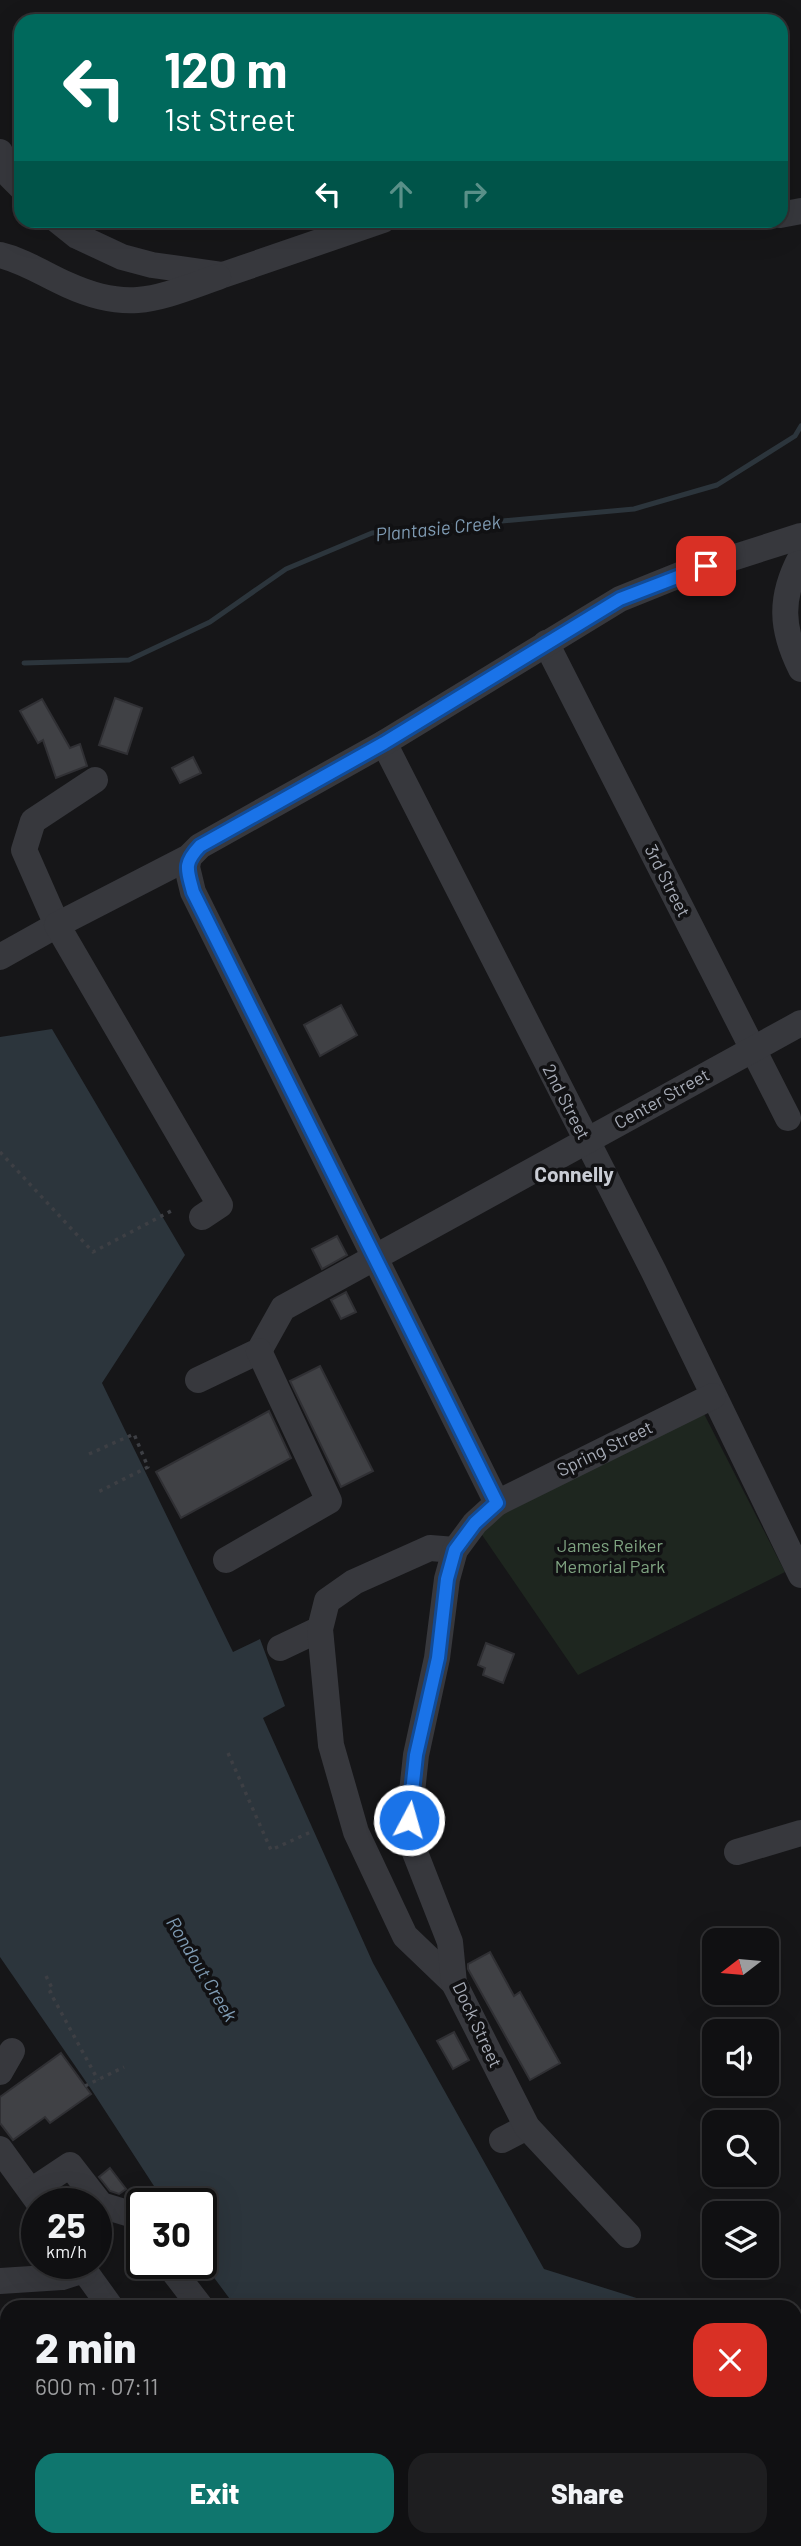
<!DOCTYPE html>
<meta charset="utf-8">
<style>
:root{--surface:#101012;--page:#1e1e20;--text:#f1f3f6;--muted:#9c9d9f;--line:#303032;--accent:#0f766e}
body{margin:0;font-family:Barlow,sans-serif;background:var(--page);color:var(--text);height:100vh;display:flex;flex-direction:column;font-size:26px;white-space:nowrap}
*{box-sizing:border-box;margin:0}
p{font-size:23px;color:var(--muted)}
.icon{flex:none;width:38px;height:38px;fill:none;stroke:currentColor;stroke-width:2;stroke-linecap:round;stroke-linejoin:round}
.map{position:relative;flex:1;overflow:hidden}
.side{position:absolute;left:0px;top:2300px;width:802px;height:247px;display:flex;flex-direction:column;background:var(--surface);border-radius:21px 21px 0 0;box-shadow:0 7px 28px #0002,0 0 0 2px var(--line)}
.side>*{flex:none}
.top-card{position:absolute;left:14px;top:14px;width:774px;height:214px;border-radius:21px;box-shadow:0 7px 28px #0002,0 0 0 2px var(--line);background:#00695c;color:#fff;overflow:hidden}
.needle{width:46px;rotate:254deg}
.buttons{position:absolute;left:702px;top:1928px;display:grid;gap:14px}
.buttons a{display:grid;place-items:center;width:77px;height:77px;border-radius:14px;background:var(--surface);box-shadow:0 7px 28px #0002,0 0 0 2px var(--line);font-size:35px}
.speed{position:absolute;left:21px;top:2188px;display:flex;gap:14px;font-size:35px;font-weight:700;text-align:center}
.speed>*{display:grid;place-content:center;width:91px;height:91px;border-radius:50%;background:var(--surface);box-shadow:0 7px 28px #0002,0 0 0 2px var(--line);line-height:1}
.speed small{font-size:18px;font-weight:400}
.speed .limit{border:4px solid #111;border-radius:10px;background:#fff;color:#111}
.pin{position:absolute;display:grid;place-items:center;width:60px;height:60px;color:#fff;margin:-30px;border-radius:14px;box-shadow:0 4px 10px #0006}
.me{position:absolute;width:77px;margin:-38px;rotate:6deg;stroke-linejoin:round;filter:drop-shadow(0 0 5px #0008)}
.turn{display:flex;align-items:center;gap:24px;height:147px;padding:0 35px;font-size:32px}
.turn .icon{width:91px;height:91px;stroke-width:2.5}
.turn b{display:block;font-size:49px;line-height:60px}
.lanes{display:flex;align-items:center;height:66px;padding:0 35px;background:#0003;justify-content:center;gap:35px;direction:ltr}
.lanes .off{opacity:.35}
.round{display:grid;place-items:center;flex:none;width:74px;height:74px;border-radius:21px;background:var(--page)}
.summary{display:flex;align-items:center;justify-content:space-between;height:119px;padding:0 35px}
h1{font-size:42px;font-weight:800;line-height:52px}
.primary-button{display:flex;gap:14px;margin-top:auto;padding:14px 35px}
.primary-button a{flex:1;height:80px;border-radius:21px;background:var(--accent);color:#fff;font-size:28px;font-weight:800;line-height:80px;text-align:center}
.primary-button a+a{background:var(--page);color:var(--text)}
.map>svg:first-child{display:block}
.green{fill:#1e261f}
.water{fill:#2c353c}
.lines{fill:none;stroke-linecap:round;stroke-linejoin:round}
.stream{stroke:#2c353c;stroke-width:5}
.building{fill:#404145;stroke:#303034;stroke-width:2}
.path{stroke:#3d3f44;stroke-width:3.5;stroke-dasharray:3.5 5;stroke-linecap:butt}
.minor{stroke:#37383d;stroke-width:26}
.route-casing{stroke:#114b97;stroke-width:18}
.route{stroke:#1a73e8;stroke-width:12}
.labels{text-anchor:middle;stroke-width:7;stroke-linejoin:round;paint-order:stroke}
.street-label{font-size:18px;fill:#a8adb8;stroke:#111113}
.park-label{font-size:18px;fill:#7fa381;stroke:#111113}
.water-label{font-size:19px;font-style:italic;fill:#7f9bb3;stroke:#111113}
.quarter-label{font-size:21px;font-weight:bold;fill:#c9ccd4;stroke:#111113}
</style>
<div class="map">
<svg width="801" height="2546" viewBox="0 0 801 2546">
<rect width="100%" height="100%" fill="#161618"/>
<path class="green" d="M703,1412L785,1572L578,1675L480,1532L505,1505Z"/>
<g class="water">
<path d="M52,1029L185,1255L102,1383L233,1652L260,1639L285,1706L263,1718L373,1963L544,2269L662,2306H235L201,2260V2203H165L91,2089L0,1957V1037Z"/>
<path d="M394,2539H746L748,2546H399Z"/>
</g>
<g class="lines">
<path class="stream" d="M24,663L129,660L210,622L286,569L372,533L634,509L717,485L795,436L801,426"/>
</g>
<g class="building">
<path d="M115,698L142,708L127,754L99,745Z"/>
<path d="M42,699L70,748L80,744L87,766L56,778L43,740L38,743L20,711Z"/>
<path d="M193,757L201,773L180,783L172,768Z"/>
<path d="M341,1005L357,1035L320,1056L304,1025Z"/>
<path d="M337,1236L347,1255L322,1269L312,1249Z"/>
<path d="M346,1292L356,1312L341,1319L331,1300Z"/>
<path d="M320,1366L373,1471L341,1487L290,1381Z"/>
<path d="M269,1411L291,1458L181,1518L156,1472Z"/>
<path d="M486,1643L514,1654L503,1683L483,1675L485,1668L478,1665Z"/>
<path d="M490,1952L514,1996L520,1992L560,2063L530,2080L468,1969V1964Z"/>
<path d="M454,2032L469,2060L453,2069L437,2041Z"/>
<path d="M61,2053L91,2094L50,2123L45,2117L13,2140L0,2123V2097Z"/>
<path d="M110,2168L126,2189L119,2194L110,2191L99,2177Z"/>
</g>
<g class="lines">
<g class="path">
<path d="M0,1152L93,1252L171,1211"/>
<path d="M89,1454L134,1434L148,1467L98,1492"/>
<path d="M228,1753L271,1850L313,1831"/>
<path d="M46,1976L53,1990L50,1992L98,2080"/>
<path d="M85,2086L124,2067"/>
</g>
<g class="minor">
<path d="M0,152L10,176L21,187"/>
<path d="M780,215L801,211"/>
<path d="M57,220L77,236L122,257L152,265L223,275L383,220"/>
<path d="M0,255C25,261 45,275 68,285C130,313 158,298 218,277"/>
<path d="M801,557C779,598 781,629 801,669"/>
<path d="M546,643L788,1118"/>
<path d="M384,743L654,1272L801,1575"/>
<path d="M189,857L187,867L193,892L497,1503"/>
<path d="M0,957L57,925L24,850L33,821L95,780"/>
<path d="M202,1217L220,1205L57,925L189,857L200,846L384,743L620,599L682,574L801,536"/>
<path d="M198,1380L259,1351L283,1308L801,1023"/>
<path d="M226,1560L329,1501L259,1351"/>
<path d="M280,1648L320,1629"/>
<path d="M737,1852L801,1833"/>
<path d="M454,1983L405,1936L356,1832L331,1745L320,1629L327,1601L354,1582L430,1548L455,1550"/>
<path d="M0,2072L12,2051"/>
<path d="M502,2140L527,2127"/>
<path d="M0,2149L39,2203"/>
<path d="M31,2191L70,2165L101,2205L137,2216"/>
<path d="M628,2235L527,2127L454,1983L450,1942L414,1850L409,1820L416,1755L437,1658L447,1579L455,1550L475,1523L497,1503L713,1396"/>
<path d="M79,2263L110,2306"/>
<path d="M167,2263L200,2306"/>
<path d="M0,2281L62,2277L84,2270"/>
<path d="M301,2539L307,2546"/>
<path d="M376,2539L381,2546"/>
</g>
</g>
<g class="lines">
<defs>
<path id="route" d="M409,1820L416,1755L438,1658L447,1579L455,1550L475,1523L497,1503L193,892C187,869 183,864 200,846L384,743L620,599L706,566"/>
</defs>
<use href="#route" class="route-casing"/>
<use href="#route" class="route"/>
</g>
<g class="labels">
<g class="street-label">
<text transform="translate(667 881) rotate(63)" y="6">3rd Street</text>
<text transform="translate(662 1099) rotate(-29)" y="6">Center Street</text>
<text transform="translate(566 1102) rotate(63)" y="6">2nd Street</text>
<text transform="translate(605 1449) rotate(-26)" y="6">Spring Street</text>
<text transform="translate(477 2025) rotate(65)" y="6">Dock Street</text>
</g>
<g class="park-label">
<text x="610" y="1552">James Reiker<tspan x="610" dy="21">Memorial Park</tspan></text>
</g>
<g class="water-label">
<text transform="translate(438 528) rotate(-6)" y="7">Plantasie Creek</text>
<text transform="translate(202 1969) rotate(59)" y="7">Rondout Creek</text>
</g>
<g class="quarter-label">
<text x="574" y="1182">Connelly</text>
</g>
</g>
</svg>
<div class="buttons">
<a><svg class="needle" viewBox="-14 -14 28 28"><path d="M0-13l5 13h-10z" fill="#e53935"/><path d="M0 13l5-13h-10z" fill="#9c9d9f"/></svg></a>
<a><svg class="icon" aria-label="sound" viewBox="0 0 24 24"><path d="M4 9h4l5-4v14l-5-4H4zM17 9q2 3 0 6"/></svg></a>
<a><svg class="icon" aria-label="search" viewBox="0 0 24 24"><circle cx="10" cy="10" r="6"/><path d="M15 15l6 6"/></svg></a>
<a><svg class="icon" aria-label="layers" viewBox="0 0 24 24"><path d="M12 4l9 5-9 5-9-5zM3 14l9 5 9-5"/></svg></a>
</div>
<div class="speed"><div>25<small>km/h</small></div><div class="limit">30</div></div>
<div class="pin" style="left:706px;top:566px;background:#d93025"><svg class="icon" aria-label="arrive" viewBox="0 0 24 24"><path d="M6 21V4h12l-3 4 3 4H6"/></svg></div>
<svg class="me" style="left:409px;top:1820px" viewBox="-20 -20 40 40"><circle r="17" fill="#1a73e8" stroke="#fff" stroke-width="3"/><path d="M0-11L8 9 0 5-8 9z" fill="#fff"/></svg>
<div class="top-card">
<div class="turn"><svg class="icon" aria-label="left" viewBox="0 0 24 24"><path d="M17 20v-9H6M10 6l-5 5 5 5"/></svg><div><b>120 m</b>1st Street</div></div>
<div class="lanes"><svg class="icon" aria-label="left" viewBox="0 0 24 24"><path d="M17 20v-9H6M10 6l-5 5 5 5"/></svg><svg class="icon off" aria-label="ahead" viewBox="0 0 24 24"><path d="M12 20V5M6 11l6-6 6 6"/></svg><svg class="icon off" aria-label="right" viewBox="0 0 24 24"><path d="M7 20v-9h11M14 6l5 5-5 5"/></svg></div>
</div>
<section class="side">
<div class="summary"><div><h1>2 min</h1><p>600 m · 07:11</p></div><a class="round" style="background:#d93025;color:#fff"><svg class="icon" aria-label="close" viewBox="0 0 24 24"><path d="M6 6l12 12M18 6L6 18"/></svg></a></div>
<div class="primary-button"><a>Exit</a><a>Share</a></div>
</section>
</div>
